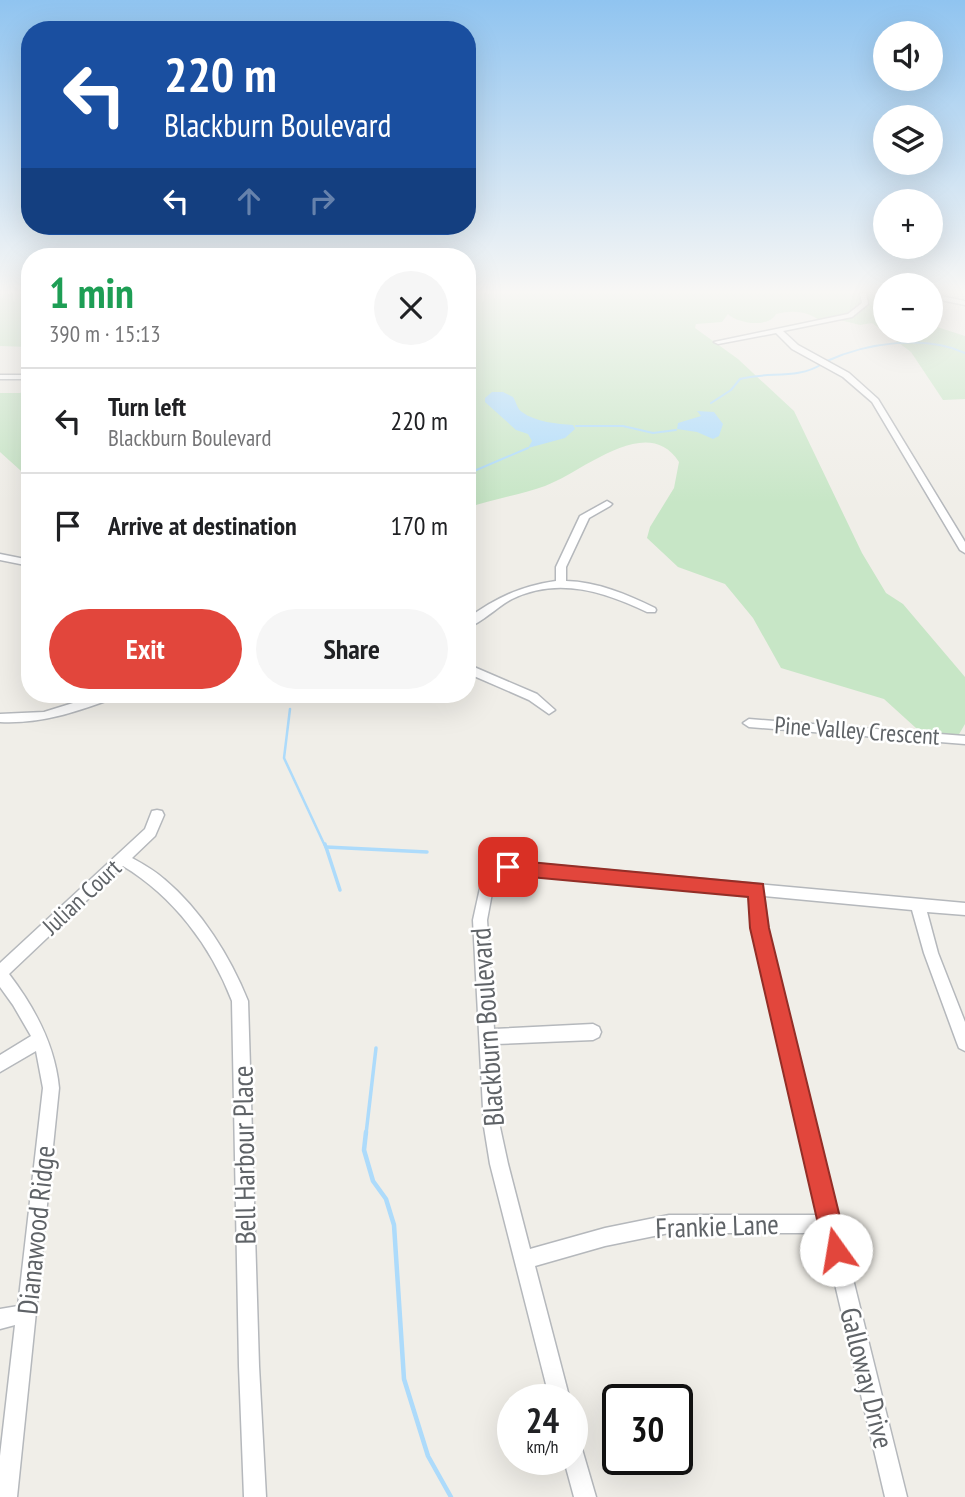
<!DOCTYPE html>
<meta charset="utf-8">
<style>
:root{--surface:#fff;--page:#f6f6f6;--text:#202124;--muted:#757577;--line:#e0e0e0;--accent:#e2463c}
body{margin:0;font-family:"PT Sans Narrow",sans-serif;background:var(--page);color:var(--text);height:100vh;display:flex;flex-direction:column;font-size:26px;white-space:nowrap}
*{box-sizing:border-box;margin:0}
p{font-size:23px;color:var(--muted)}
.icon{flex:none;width:38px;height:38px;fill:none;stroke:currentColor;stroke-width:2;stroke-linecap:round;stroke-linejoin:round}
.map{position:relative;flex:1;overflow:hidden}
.details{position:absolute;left:21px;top:248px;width:455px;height:455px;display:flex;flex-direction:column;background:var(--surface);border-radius:28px;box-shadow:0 7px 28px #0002}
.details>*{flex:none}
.banner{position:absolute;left:21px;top:21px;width:455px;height:214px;border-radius:28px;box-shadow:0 7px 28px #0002;background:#1a4fa0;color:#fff;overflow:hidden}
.buttons{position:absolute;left:873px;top:21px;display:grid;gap:14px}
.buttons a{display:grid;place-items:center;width:70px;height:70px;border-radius:50%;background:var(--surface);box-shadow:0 7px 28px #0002;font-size:35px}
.speed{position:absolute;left:497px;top:1384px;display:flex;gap:14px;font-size:35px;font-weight:700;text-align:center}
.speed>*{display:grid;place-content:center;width:91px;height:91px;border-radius:50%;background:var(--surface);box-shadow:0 7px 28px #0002;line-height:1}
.speed small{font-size:18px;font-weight:400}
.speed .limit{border:4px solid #111;border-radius:10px;background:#fff;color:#111}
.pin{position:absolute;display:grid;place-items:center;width:60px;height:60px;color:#fff;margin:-30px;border-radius:14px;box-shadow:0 4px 10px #0006}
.me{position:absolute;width:77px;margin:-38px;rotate:347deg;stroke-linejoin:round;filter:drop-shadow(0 0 5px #0008)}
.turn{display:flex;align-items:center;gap:24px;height:147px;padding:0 28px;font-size:32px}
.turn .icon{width:91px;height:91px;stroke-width:2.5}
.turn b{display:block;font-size:49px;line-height:60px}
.lanes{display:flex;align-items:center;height:66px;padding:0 28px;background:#0003;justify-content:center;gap:35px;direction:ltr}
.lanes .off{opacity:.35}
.round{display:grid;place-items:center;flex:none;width:74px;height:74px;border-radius:37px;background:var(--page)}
.head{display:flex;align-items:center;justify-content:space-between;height:119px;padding:0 28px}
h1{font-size:42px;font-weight:800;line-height:52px;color:#1e9e55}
.action{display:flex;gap:14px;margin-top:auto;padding:14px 28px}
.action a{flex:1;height:80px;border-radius:42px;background:var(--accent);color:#fff;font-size:28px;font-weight:800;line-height:80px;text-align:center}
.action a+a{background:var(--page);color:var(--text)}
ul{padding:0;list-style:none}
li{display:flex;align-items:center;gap:21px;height:105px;padding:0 28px;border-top:2px solid var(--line)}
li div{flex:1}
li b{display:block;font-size:26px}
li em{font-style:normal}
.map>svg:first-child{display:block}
.green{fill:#c7e6c6}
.water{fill:#addbfb}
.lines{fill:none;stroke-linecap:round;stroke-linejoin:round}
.stream-far3{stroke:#addbfb;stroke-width:2}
.stream-far2{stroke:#addbfb;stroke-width:2.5}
.stream-far1{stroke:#addbfb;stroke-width:3.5}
.stream{stroke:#addbfb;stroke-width:4.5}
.minor-casing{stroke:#b5b8bc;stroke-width:3}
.minor{fill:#fff;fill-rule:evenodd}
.route{fill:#e2463c;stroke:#932e27;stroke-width:2}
.labels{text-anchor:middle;stroke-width:5;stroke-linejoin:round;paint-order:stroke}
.street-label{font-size:24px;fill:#5f6367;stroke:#fff}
.near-street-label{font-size:28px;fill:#5f6367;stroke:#fff}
</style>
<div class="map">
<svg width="965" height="1497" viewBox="0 0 965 1497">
<rect width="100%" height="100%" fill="#f0eee8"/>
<g class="green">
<path d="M4,293H30V347L0,346V298Z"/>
<path d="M467,293H885L886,331H931V325L965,336V399L943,400L911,352L872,323L860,325L840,320L822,322C807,311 794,310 776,314C769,328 738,324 728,314L722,322L696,324L695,328L738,359L794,411L862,553L886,593L903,604L965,677V724L958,736L927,738L884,699L781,668L753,618L725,584L678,567L647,538L650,527L674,488L679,462C647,412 582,473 545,486C520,495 493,499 467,508Z"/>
<path d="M30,389V479L0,452V393H20Z"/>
</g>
<g class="water">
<path d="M492,392H503L513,397C516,401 517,409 522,412C535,422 558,424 573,425L575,429L565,438L528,448L532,441L528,434L516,430L485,402V398Z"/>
<path d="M697,411L714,412L723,424L719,436L713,439L697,432L677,429L678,423L701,416Z"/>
</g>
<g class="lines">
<g class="stream-far3">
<path d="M827,361C866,343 926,334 965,353"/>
<path d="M467,390L474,391"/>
<path d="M711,403L731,390L740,379C767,371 797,380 822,364"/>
<path d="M576,426H623L653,433L676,430"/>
<path d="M467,474L528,448"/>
</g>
<path class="stream-far2" d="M290,709L284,758L325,846"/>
<g class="stream-far1">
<path d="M325,844L340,890"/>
<path d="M326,847L427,852"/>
<path d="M366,1134L376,1048"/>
</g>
<path class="stream" d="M366,1132L364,1150L373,1181L386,1199L394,1225L404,1379L428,1456L451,1497"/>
<defs>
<g id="minor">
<path d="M860,293H866L868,304L852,317L783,331L798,345L849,373L878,399L965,542V553L960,550L872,402L843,377L792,349L776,333L718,344L714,342L848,314L862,303Z"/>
<path d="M867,293H886V296Z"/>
<path d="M931,294L965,301V305L931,298Z"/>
<rect x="0" y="375" width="30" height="4"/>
<path d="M607,501L612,504L610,506L589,518L566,567V581C598,582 626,594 655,608L656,610L655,612H647C605,592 558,576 512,599C497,607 483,622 467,628V619C495,598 521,586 556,581V567L580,516Z"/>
<path d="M0,554L30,560V566L0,560Z"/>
<path d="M467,664L537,694L555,710L549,714L529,700L467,673Z"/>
<path d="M99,695H116L114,698C76,712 41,724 0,722V714L44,712Z"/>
<path d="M749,719L965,736V744L749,727L743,723Z"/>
<path d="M157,810L162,811L164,815L155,836L132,858C143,864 154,870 164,879C201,910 230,956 248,1001L259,1366L266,1497H244L239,1366L232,1001C211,946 173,896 123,866L9,974C35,1008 55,1045 59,1088L17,1497H0V1456L15,1325L0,1329V1309L18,1306L43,1088L36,1051L0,1072V1055L31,1036L13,1005L0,987V963L145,829L152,811Z"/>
<path d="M507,861L965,903V915L927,912L938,953L965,1022V1051L959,1048L957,1043L924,953L912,910L764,896L770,944L907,1497H885L823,1233H669L605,1246L535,1266L570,1400H550L490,1164L484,1127L473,920L484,870L493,864ZM501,873L750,895L756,944L819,1215H669L605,1228L530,1249L508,1164L500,1127L495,1044L593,1040L599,1037L601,1032L599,1027L593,1024L494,1029L487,920L495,877Z"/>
<path d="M572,1439L579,1442L582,1449L596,1497H574L564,1460H572Z"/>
</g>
</defs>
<use href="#minor" class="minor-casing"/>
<use href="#minor" class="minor"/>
</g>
<linearGradient id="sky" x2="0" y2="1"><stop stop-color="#90c4f0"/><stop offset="0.58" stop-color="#f8f7f5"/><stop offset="1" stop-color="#f8f7f5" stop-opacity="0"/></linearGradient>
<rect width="965" height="503" fill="url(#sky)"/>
<path class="route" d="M508,860L763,884L769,928L848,1250L845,1258L836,1262L828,1258L824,1250L750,928L748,897L508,875L501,873L499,867L501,862Z"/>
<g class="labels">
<g class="street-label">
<text transform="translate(857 731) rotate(4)" y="8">Pine Valley Crescent</text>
<text transform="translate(82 897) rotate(-43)" y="8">Julian Court</text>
</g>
<g class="near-street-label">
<text transform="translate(487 1027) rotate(-94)" y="10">Blackburn Boulevard</text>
<text transform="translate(244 1155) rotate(-91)" y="10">Bell Harbour Place</text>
<text transform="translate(717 1226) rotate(-2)" y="10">Frankie Lane</text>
<text transform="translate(36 1230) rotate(-84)" y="10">Dianawood Ridge</text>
<text transform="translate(867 1378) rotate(76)" y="10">Galloway Drive</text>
</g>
</g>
</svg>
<div class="buttons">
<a><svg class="icon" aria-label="sound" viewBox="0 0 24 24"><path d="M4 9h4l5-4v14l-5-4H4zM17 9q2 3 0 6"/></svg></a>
<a><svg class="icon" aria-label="layers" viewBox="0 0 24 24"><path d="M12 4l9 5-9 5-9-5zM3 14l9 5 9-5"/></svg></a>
<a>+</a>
<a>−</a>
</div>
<div class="speed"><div>24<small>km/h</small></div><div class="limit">30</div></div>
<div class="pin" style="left:508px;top:867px;background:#d93025"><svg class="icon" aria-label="arrive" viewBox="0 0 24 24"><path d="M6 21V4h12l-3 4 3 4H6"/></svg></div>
<svg class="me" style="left:836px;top:1250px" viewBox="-20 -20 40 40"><circle r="19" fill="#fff"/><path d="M0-13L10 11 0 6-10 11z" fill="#e2463c"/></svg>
<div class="banner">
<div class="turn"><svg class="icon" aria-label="left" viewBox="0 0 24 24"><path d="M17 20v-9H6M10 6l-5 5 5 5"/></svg><div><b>220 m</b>Blackburn Boulevard</div></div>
<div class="lanes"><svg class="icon" aria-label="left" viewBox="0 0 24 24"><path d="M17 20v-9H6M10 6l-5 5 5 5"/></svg><svg class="icon off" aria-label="ahead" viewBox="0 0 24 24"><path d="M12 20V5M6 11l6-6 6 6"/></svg><svg class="icon off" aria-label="right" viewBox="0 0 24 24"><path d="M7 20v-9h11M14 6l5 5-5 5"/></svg></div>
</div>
<section class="details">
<div class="head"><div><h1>1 min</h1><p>390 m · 15:13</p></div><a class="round"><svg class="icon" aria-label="close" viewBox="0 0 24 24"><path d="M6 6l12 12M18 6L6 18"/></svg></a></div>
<ul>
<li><svg class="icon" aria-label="left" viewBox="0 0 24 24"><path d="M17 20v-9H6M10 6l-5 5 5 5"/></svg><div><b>Turn left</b><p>Blackburn Boulevard</p></div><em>220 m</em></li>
<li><svg class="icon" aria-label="arrive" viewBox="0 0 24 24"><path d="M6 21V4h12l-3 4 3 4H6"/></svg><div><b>Arrive at destination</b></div><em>170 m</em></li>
</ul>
<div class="action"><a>Exit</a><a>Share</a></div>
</section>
</div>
